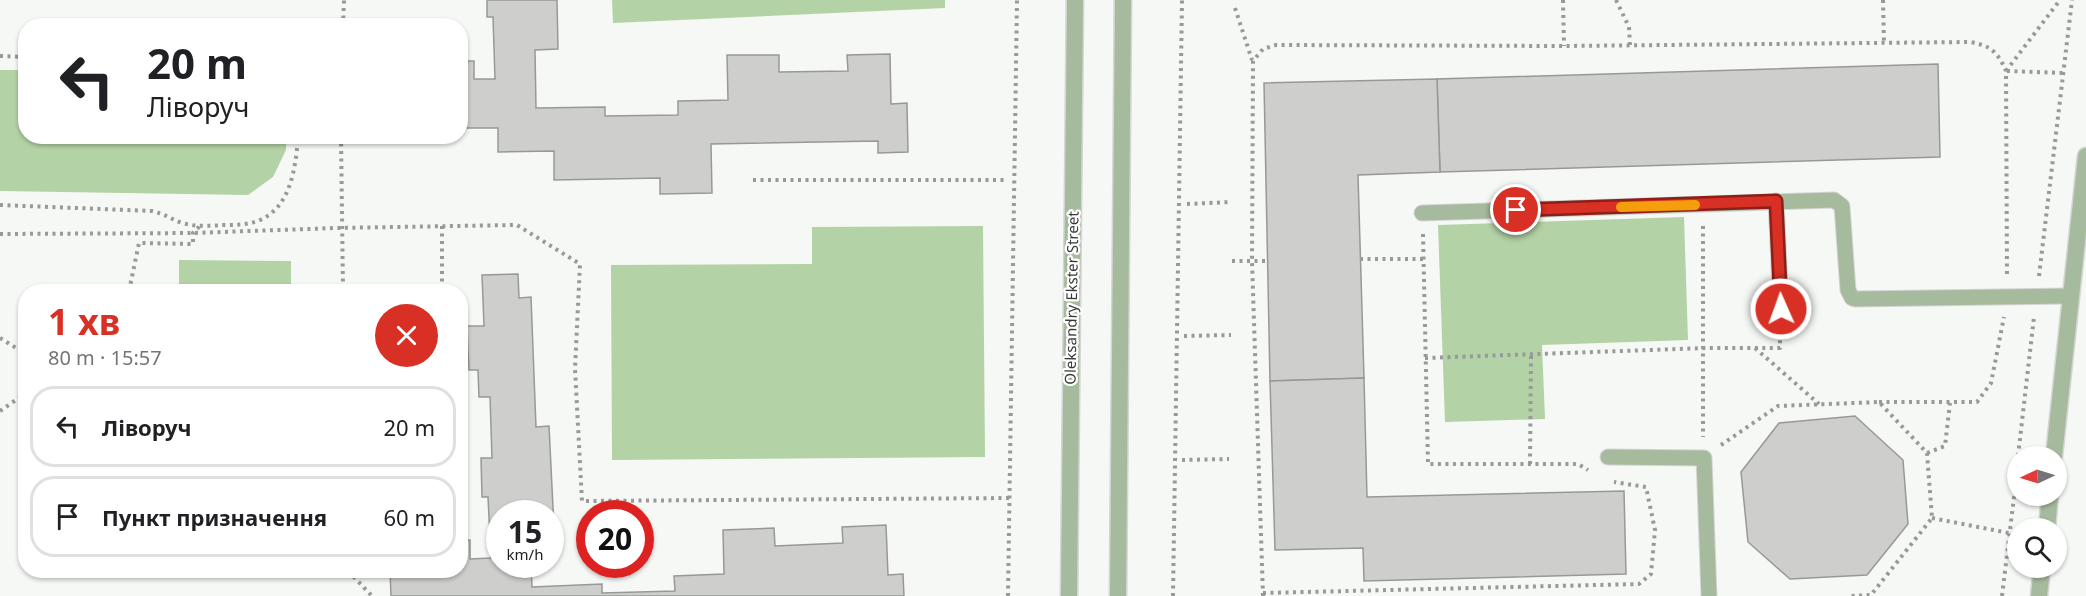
<!DOCTYPE html>
<html lang="uk">
<meta charset="utf-8">
<style>
:root{--surface:#fff;--page:#f2f2f2;--text:#202124;--muted:#757577;--line:#e0e0e0;--accent:#d93025}
body{margin:0;font-family:"Noto Sans",sans-serif;background:var(--page);color:var(--text);height:100vh;display:flex;flex-direction:column;font-size:22px;white-space:nowrap}
*{box-sizing:border-box;margin:0}
p{font-size:20px;color:var(--muted)}
.icon{flex:none;width:33px;height:33px;fill:none;stroke:currentColor;stroke-width:2;stroke-linecap:round;stroke-linejoin:round}
.map{position:relative;flex:1;overflow:hidden}
.details{position:absolute;left:18px;top:284px;width:450px;height:294px;display:flex;flex-direction:column;background:var(--surface);border-radius:24px;box-shadow:0 2px 4px #0004}
.details>*{flex:none}
.guide{position:absolute;left:18px;top:18px;width:450px;height:126px;border-radius:24px;box-shadow:0 2px 4px #0004;background:#fff;color:var(--text);overflow:hidden}
.needle{width:39px;rotate:266deg}
.fabs{position:absolute;left:2007px;top:446px;display:grid;gap:12px}
.fabs a{display:grid;place-items:center;width:60px;height:60px;border-radius:50%;background:var(--surface);box-shadow:0 2px 4px #0004;font-size:30px}
.speed{position:absolute;left:486px;top:500px;display:flex;gap:12px;font-size:30px;font-weight:700;text-align:center}
.speed>*{display:grid;place-content:center;width:78px;height:78px;border-radius:50%;background:var(--surface);box-shadow:0 2px 4px #0004;line-height:1}
.speed small{font-size:15px;font-weight:400}
.speed .limit{border:9px solid #d22;background:#fff;color:#111}
.pin{position:absolute;display:grid;place-items:center;width:51px;height:51px;color:#fff;margin:-26px;border:3px solid #fff;border-radius:50%;box-shadow:0 2px 6px #0007}
.me{position:absolute;width:66px;margin:-33px;rotate:358deg;stroke-linejoin:round;filter:drop-shadow(0 0 4px #0008)}
.turn{display:flex;align-items:center;gap:21px;height:126px;padding:0 30px;font-size:27px}
.turn .icon{width:78px;height:78px;stroke-width:2.5}
.turn b{display:block;font-size:42px;line-height:51px}
.round{display:grid;place-items:center;flex:none;width:63px;height:63px;border-radius:32px;background:var(--page)}
.summary{display:flex;align-items:center;justify-content:space-between;height:102px;padding:0 30px}
h1{font-size:36px;font-weight:700;line-height:45px;color:var(--accent)}
ul{padding:0;list-style:none}
li{display:flex;align-items:center;gap:18px;height:81px;margin:0 12px 9px;padding:0 18px;border:3px solid var(--line);border-radius:24px}
li div{flex:1}
li b{display:block;font-size:22px}
li em{font-style:normal}
.map>svg:first-child{display:block}
.green{fill:#b3d2a5}
.building{fill:#cecfcd;stroke:#979997;stroke-width:1.5}
.lines{fill:none;stroke-linecap:round;stroke-linejoin:round}
.service-casing{stroke:#d4d5d4;stroke-width:17}
.minor-casing{stroke:#d4d5d4;stroke-width:19}
.tertiary-casing{stroke:#d4d5d4;stroke-width:19}
.path{stroke:#989998;stroke-width:4;stroke-dasharray:3 4.5;stroke-linecap:butt}
.service{stroke:#a6bb9d;stroke-width:15}
.minor{stroke:#a6bb9d;stroke-width:16}
.tertiary{stroke:#a6bb9d;stroke-width:16}
.route-casing{stroke:#8d1f18;stroke-width:15}
.route{stroke:#d93025;stroke-width:10}
.slow{stroke:#f59e0b;stroke-width:10}
.labels{text-anchor:middle;stroke-width:4.5;stroke-linejoin:round;paint-order:stroke}
.street-label{font-size:15px;fill:#373837;stroke:#fff}
</style>
<div class="map">
<svg width="2086" height="596" viewBox="0 0 2086 596">
<rect width="100%" height="100%" fill="#f6f8f6"/>
<g class="green">
<path d="M612,0H945V8L613,23Z"/>
<path d="M0,70H25L26,136L286,137V150L273,177L248,195L0,191Z"/>
<path d="M1684,217L1688,340L1542,345L1545,419L1445,422L1438,225Z"/>
<path d="M983,226L985,457L612,460L611,265L812,264V227Z"/>
<path d="M179,260L291,261V291H179Z"/>
</g>
<g class="building">
<path d="M487,0H557L558,49L535,50L536,108L605,107V116L678,115V101L728,100L727,55H779V72L848,71L847,55L890,54L891,104L907,103L908,152L878,153V141L711,144L712,193L660,194V178L554,180V151L498,152V128H460V61H474V79H495L493,17H487Z"/>
<path d="M1938,64L1940,157L1440,172L1437,79Z"/>
<path d="M1437,79L1440,172L1358,175L1364,378L1270,381L1264,83Z"/>
<path d="M518,274L519,298L531,297L536,427L549,426L554,528H550V513H500V564H531L532,587L602,584V593L675,591L674,576L724,574L723,530L774,528L775,546L843,543L842,527L886,525L888,575L903,574L904,596H391L390,570H460V541L470,540V559L491,558L488,497H482L481,458H492L490,397H479L478,370H469L467,326H484L482,275Z"/>
<path d="M1364,378L1367,497L1624,491L1626,574L1364,581L1363,548L1275,550L1270,381Z"/>
<path d="M1855,416L1903,460L1908,524L1867,575L1790,579L1748,542L1741,472L1779,423Z"/>
</g>
<g class="lines">
<defs>
<g id="service">
<path d="M1776,201L1781,309"/>
<path d="M1422,213L1834,200L1842,206L1848,290L1852,298L1855,299L2071,296"/>
<path d="M1608,457L1704,458L1709,596"/>
</g>
<g id="minor">
<path d="M2054,456L2086,156"/>
<path d="M2047,528L2050,495"/>
<path d="M2039,596L2042,567"/>
</g>
<g id="tertiary">
<path d="M1069,596L1075,0"/>
<path d="M1118,596L1123,0"/>
</g>
</defs>
<use href="#service" class="service-casing"/>
<use href="#minor" class="minor-casing"/>
<use href="#tertiary" class="tertiary-casing"/>
<g class="path">
<path d="M1563,0L1564,46"/>
<path d="M1616,0L1629,27L1630,46"/>
<path d="M1883,0L1884,43"/>
<path d="M1235,8L1252,60"/>
<path d="M343,26L344,0"/>
<path d="M0,56L26,57"/>
<path d="M2006,71L2060,0"/>
<path d="M2007,71L2063,73"/>
<path d="M341,136L343,291"/>
<path d="M753,180H1007"/>
<path d="M1187,204L1232,202"/>
<path d="M0,205L152,211C165,214 171,219 182,223C196,227 210,226 223,225C236,225 248,225 260,220C291,207 296,166 298,136"/>
<path d="M442,226V291"/>
<path d="M1703,226V437"/>
<path d="M0,234L193,233L336,228L517,225L580,264L575,369L582,501L1009,498"/>
<path d="M1423,234L1428,464H1578L1588,470"/>
<path d="M1360,259H1423"/>
<path d="M1232,261H1268"/>
<path d="M2039,276L2072,0"/>
<path d="M129,291L139,243L193,244V233L200,226"/>
<path d="M1184,336L1231,335"/>
<path d="M0,338L26,354"/>
<path d="M1755,348L1819,404"/>
<path d="M1425,358L1706,348H1780V330"/>
<path d="M1879,402H1977L1991,383L2004,317"/>
<path d="M0,411L26,393"/>
<path d="M1721,445L1778,406L1879,402L1927,453L1932,518L1871,595L1851,596"/>
<path d="M1927,453L1945,446L1950,403"/>
<path d="M2018,456L2034,317"/>
<path d="M1182,460L1229,459"/>
<path d="M1530,464L1531,356"/>
<path d="M1932,518L2009,533"/>
<path d="M351,570V574L372,596"/>
<path d="M1263,593L1639,584L1651,574L1655,530L1646,487L1614,482"/>
<path d="M1008,596L1017,0"/>
<path d="M1173,596L1182,0"/>
<path d="M1263,596L1252,261L1253,61L1263,49L1276,45L1564,46L1970,42C1991,46 1997,51 2006,71L2007,277"/>
<path d="M2002,596L2018,464"/>
</g>
<use href="#service" class="service"/>
<use href="#minor" class="minor"/>
<use href="#tertiary" class="tertiary"/>
</g>
<g class="lines">
<defs>
<path id="route" d="M1516,210L1776,201L1781,309"/>
</defs>
<use href="#route" class="route-casing"/>
<use href="#route" class="route"/>
<path class="slow" d="M1621,207L1695,205"/>
</g>
<g class="labels">
<g class="street-label">
<text transform="translate(1072 298) rotate(-89)" y="5">Oleksandry Ekster Street</text>
</g>
</g>
</svg>
<div class="fabs">
<a><svg class="needle" viewBox="-14 -14 28 28"><path d="M0-13l5 13h-10z" fill="#e53935"/><path d="M0 13l5-13h-10z" fill="#757577"/></svg></a>
<a><svg class="icon" aria-label="search" viewBox="0 0 24 24"><circle cx="10" cy="10" r="6"/><path d="M15 15l6 6"/></svg></a>
</div>
<div class="speed"><div>15<small>km/h</small></div><div class="limit">20</div></div>
<div class="pin" style="left:1516px;top:210px;background:#d93025"><svg class="icon" aria-label="arrive" viewBox="0 0 24 24"><path d="M6 21V4h12l-3 4 3 4H6"/></svg></div>
<svg class="me" style="left:1781px;top:309px" viewBox="-20 -20 40 40"><circle r="17" fill="#d93025" stroke="#fff" stroke-width="3"/><path d="M0-11L8 9 0 5-8 9z" fill="#fff"/></svg>
<div class="guide">
<div class="turn"><svg class="icon" aria-label="left" viewBox="0 0 24 24"><path d="M17 20v-9H6M10 6l-5 5 5 5"/></svg><div><b>20 m</b>Ліворуч</div></div>
</div>
<section class="details">
<div class="summary"><div><h1>1 хв</h1><p>80 m · 15:57</p></div><a class="round" style="background:#d93025;color:#fff"><svg class="icon" aria-label="close" viewBox="0 0 24 24"><path d="M6 6l12 12M18 6L6 18"/></svg></a></div>
<ul>
<li><svg class="icon" aria-label="left" viewBox="0 0 24 24"><path d="M17 20v-9H6M10 6l-5 5 5 5"/></svg><div><b>Ліворуч</b></div><em>20 m</em></li>
<li><svg class="icon" aria-label="arrive" viewBox="0 0 24 24"><path d="M6 21V4h12l-3 4 3 4H6"/></svg><div><b>Пункт призначення</b></div><em>60 m</em></li>
</ul>
</section>
</div>
